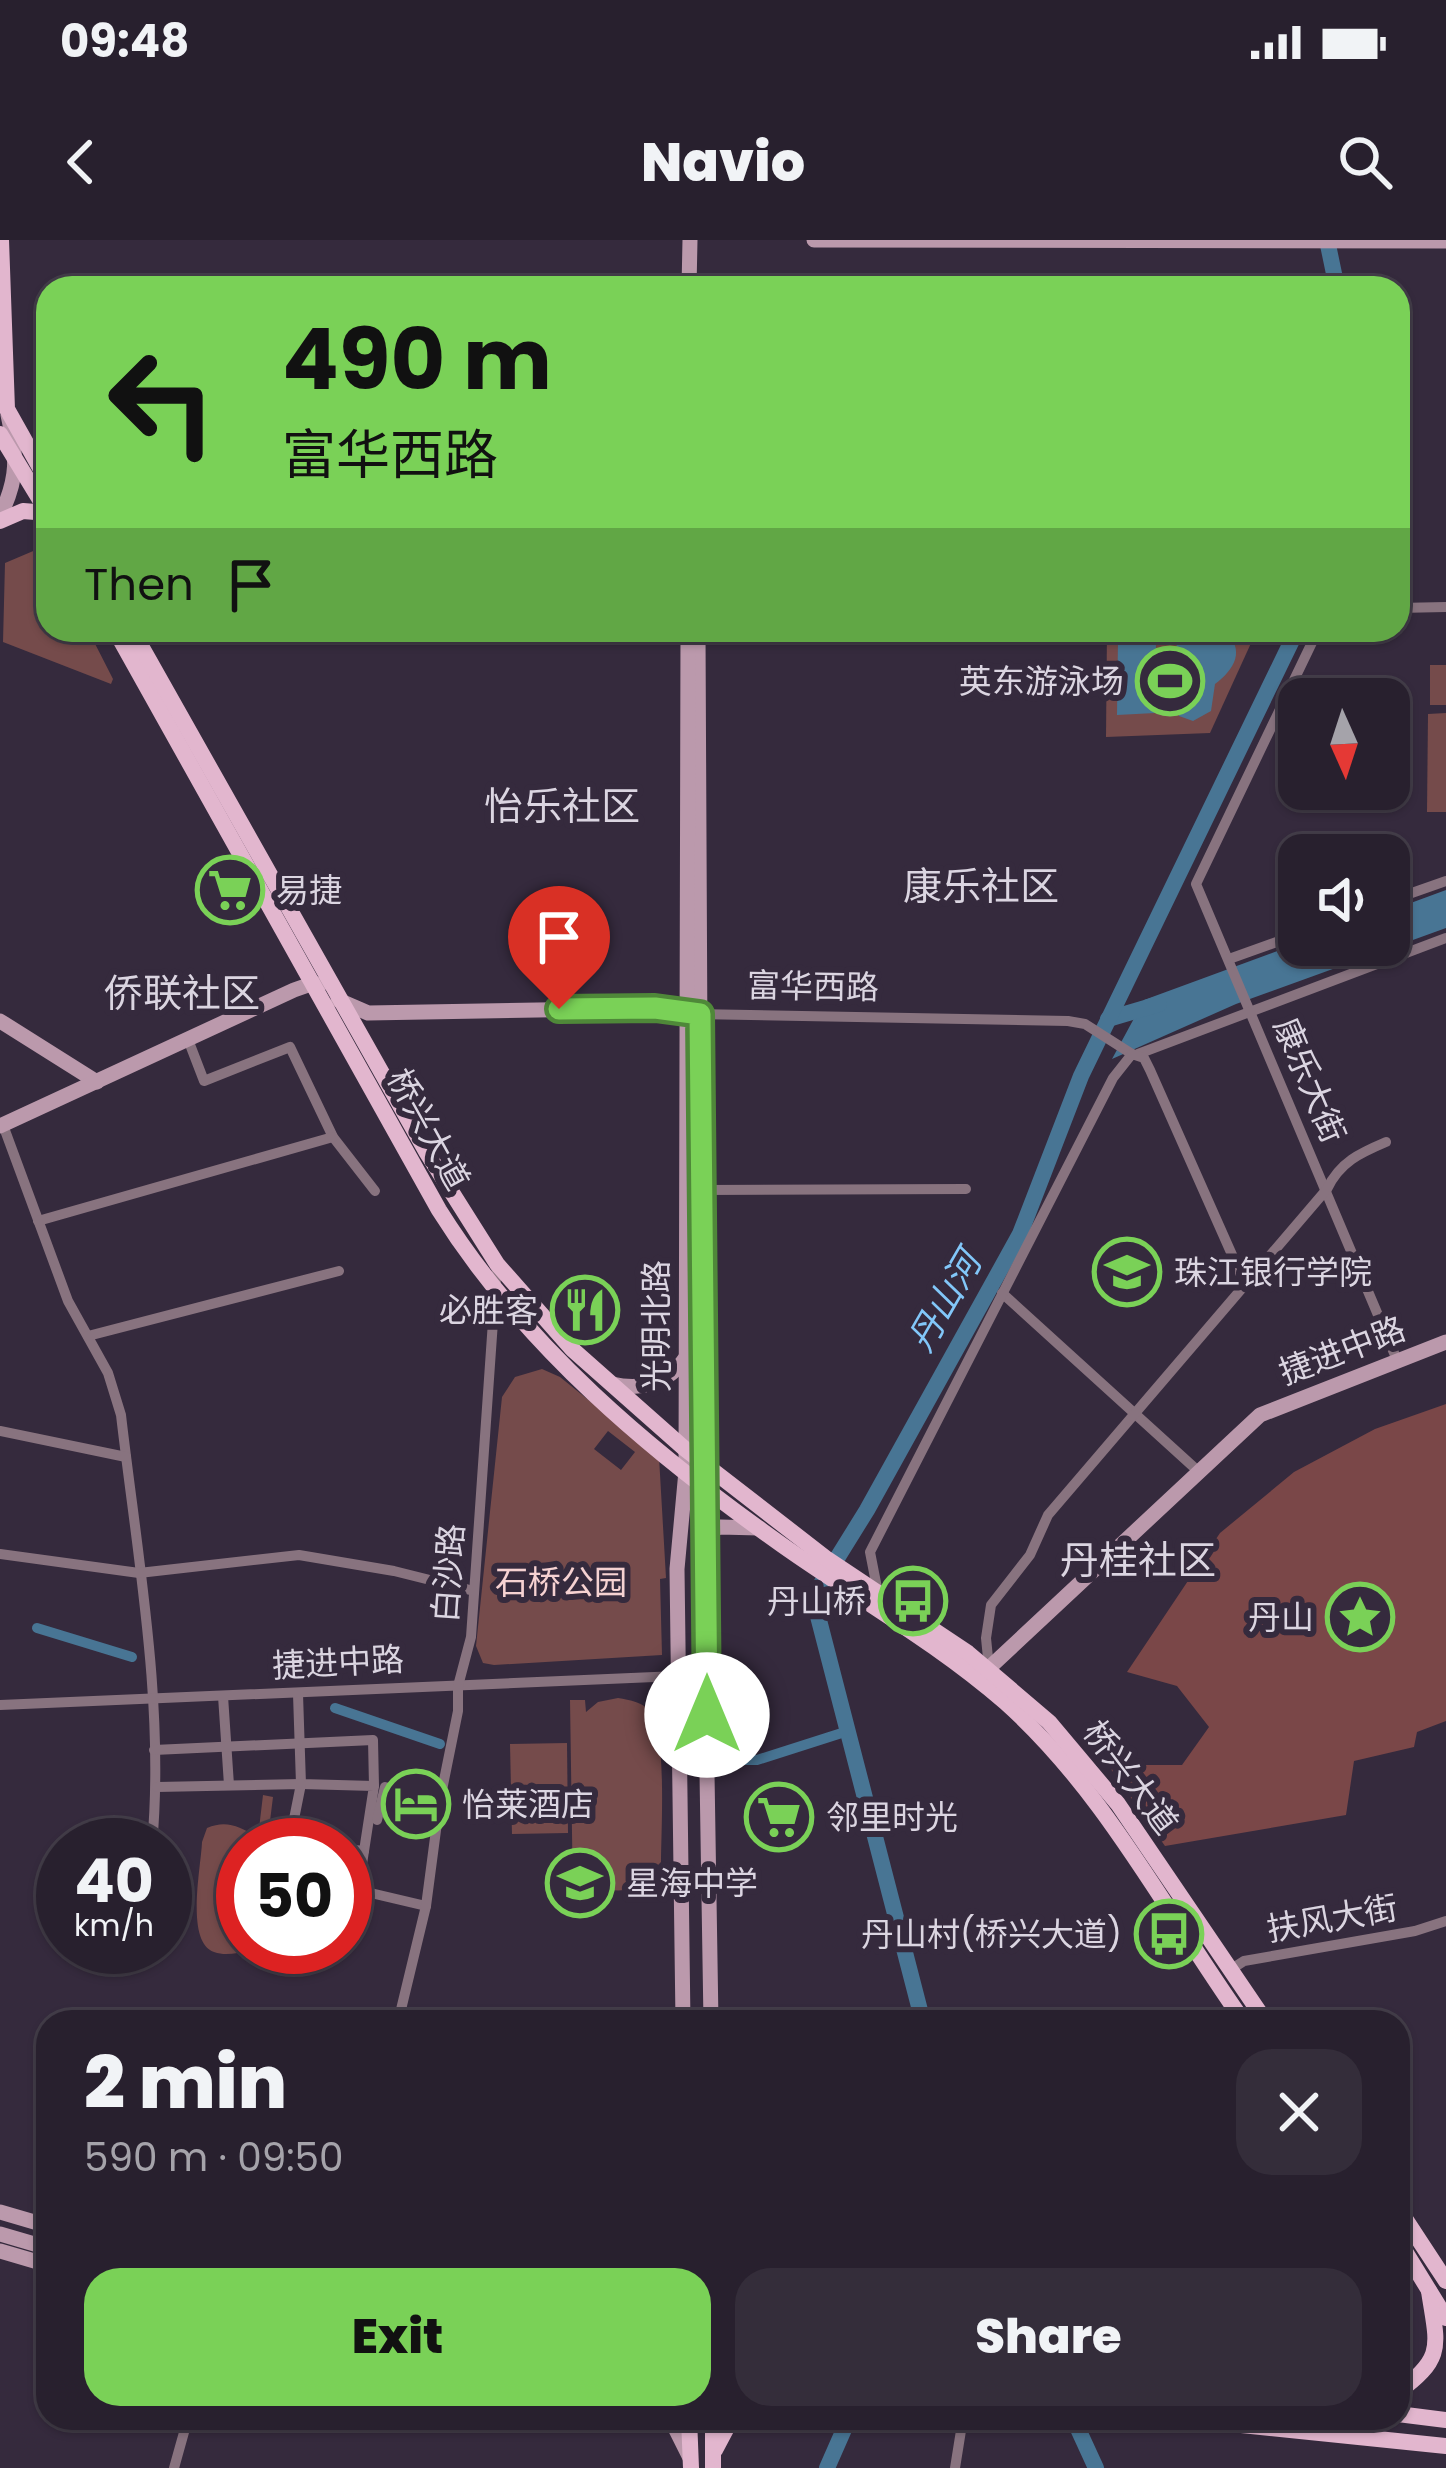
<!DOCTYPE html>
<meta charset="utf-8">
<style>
:root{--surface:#28202e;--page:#342d3a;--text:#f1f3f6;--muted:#a5a3aa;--line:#443e4a;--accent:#7ad157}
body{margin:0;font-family:Poppins,"Noto Sans SC",sans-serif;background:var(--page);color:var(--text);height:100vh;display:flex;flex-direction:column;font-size:45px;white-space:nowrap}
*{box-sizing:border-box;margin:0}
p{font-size:39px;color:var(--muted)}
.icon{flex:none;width:66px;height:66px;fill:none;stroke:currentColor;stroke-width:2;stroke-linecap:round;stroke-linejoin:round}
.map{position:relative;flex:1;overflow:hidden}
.side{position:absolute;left:36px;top:1770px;width:1374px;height:420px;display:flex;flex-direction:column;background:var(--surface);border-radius:36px;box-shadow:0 3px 9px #0004,0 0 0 3px var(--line)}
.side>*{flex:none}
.top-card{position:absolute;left:36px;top:36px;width:1374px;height:366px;border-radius:36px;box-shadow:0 3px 9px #0004,0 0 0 3px var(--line);background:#7ad157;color:#111;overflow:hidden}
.needle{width:78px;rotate:177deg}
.buttons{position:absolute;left:1278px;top:438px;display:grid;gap:24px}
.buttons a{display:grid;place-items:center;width:132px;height:132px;border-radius:24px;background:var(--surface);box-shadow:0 3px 9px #0004,0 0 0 3px var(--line);font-size:60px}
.speed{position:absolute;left:36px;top:1578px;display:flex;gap:24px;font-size:60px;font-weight:700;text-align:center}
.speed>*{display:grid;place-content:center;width:156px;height:156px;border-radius:50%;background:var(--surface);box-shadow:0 3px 9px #0004,0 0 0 3px var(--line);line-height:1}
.speed small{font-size:30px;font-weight:400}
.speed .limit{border:18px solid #d22;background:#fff;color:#111}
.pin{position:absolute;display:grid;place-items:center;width:102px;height:102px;color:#fff;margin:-123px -51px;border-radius:50% 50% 50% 0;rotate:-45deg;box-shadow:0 0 12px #0007}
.pin .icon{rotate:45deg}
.me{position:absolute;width:132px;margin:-66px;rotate:0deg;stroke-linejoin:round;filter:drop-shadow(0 0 9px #0008)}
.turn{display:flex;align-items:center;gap:42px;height:252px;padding:0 48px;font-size:54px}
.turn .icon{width:156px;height:156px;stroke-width:2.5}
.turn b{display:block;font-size:84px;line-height:102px}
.then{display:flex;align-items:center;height:114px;padding:0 48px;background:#0003;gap:24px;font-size:45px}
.round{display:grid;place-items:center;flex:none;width:126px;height:126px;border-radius:36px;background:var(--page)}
.overview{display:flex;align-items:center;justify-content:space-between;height:204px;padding:0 48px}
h1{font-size:72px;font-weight:800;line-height:90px}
.button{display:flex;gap:24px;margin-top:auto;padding:24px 48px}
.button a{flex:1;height:138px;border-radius:36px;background:var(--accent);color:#111;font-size:48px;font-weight:800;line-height:138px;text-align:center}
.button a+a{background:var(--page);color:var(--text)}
.status{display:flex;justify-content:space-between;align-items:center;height:84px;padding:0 60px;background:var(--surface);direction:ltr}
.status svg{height:33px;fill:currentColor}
header{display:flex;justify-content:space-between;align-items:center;height:156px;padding:0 48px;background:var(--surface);font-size:54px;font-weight:800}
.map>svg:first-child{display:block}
.green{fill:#754b4b;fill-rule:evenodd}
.forest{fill:#7a4748}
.water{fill:#487594}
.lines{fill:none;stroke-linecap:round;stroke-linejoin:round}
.canal{stroke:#487594;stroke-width:10}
.river{stroke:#487594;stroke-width:16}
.street{stroke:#88737f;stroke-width:10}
.secondary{stroke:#bb99ac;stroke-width:15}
.primary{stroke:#e2b6ce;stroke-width:16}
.route-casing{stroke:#4f8839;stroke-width:30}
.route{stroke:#7ad157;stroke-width:21}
.labels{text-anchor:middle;stroke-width:12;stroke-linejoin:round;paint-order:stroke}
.poi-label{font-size:33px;fill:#dbd5e1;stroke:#352a3d;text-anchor:end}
.street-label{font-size:33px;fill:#dbd5e1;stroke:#352a3d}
.park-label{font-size:33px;fill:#f6d2d2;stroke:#352a3d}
.water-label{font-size:36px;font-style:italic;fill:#82c7f9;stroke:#352a3d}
.quarter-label{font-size:39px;fill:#dbd5e1;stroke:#352a3d}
</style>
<div class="status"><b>09:48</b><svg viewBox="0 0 49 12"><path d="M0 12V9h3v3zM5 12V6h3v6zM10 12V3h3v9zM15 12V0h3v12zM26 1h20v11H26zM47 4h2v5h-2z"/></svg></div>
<header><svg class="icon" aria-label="back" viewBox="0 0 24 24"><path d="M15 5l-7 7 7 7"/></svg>Navio<svg class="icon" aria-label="search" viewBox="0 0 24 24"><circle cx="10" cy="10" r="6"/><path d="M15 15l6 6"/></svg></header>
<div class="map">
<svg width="1446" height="2228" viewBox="0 0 1446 2228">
<rect width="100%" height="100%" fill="#352a3d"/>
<g class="green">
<path d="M45,306L48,390H88L113,439L111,444L3,402L5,323Z"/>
<path d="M1107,390H1257L1210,493L1106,497Z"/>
<rect x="1430" y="425" width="16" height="40"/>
<path d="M1446,473V572H1427L1428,474Z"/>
<path d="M542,1129L560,1137L659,1217L666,1338L660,1339L662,1415L494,1425L483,1423L476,1406L502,1157L515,1137ZM608,1191L635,1212L621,1230L594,1209Z"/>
<path d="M618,1458C630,1460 644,1462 651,1473C667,1495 661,1592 661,1623C643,1651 615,1660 588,1639L587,1659H573L570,1460H585L586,1472L598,1462Z"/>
<path d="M567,1503L568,1593L512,1594L510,1504Z"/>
<path d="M263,1555L273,1557L267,1605H243V1707H254L253,1712C239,1711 228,1717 214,1712C185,1702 201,1628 202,1602L207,1588C228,1579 240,1588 258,1597Z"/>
</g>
<path class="forest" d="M1446,1164V1481L1417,1492L1414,1507L1354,1521L1346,1575L1165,1606L1108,1525H1182L1209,1487L1177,1446L1127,1432L1220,1293L1294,1232L1375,1189Z"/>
<g class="water">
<path d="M1188,390H1224C1246,410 1235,429 1215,444L1211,471L1193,481L1179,476L1177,456L1184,437C1171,418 1171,408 1188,390Z"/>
<path d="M1118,400L1156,401L1155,473L1117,475Z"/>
<path d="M1446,650V688L1236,764L1112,819L1144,760L1299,703L1389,705V671Z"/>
</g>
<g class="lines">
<g class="canal">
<path d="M37,1388L132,1417"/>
<path d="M335,1468L440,1504"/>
<path d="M730,1520H757L848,1491"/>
</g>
<g class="river">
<path d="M1327,0L1337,48"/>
<path d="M1108,779L1159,764"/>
<path d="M923,1782L813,1357L867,1270L1020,994L1081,836L1297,390"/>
<path d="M1073,2178L1096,2228"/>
<path d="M827,2228L849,2178"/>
</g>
<g class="street">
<path d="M1398,368L1446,367"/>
<path d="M1318,390L1196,644L1397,1120"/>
<path d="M1389,661L1446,641"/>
<path d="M1229,719L1299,694"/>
<path d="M695,774L1068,781L1085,784L1132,814"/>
<path d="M189,802L204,841L290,807L333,897L375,951"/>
<path d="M1138,814L1446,698"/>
<path d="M3,885L68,1061L108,1133L121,1175C137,1314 165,1465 152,1605"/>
<path d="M701,950L966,949"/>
<path d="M38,981L333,897"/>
<path d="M1002,1053L1198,1231"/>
<path d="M88,1096L339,1031"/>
<path d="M0,1191L126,1217"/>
<path d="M0,1314L139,1333L299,1315L394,1331L474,1351"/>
<path d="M878,1353L870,1312L1113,838L1132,814L1144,818L1150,830L1245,1044"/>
<path d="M989,1428L986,1398L991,1365L1030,1315L1048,1275L1327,949C1340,922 1360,913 1386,902"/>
<path d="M298,1454L301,1544L374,1546L358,1650L426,1666"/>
<path d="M223,1456L229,1545"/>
<path d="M0,1465L678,1436"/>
<path d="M154,1510L373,1500L374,1546"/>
<path d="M157,1547L301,1544L289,1604L302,1605"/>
<path d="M377,1580L385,1547L440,1560"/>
<path d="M345,1609L364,1611"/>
<path d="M141,1717L142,1707"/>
<path d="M1230,1730L1244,1721L1415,1691L1446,1681"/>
<path d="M398,1782L426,1666L440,1560L458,1471V1446L471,1397L497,1024"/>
<path d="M174,2228L188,2178"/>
<path d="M955,2228L963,2178"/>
</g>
<g class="secondary">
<path d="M814,0L1446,1"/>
<path d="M689,48L690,0"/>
<path d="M0,276C19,237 17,217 8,175"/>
<path d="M698,393L702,1223L711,1782"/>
<path d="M338,760L368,773L655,768L686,772"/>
<path d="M0,781L97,842"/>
<path d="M0,886L294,750L314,743L319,746"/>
<path d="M612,1144C642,1151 669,1143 687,1116"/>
<path d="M704,1294L720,1287L759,1288"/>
<path d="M989,1428L1260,1175L1446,1102"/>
<path d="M683,1782L677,1329L686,1231L688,390"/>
<path d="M0,1972L48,1986"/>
<path d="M0,1994L48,2008"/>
<path d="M0,2011L48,2025"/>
<path d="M670,2178L690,2218"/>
</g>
<g class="primary">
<path d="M1,0L7,169L48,242"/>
<path d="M0,194L48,273"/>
<path d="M0,281L23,271L48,273"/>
<path d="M115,390L439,970C524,1106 652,1213 782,1305C857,1358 936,1402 1005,1462C1105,1551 1167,1674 1244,1782"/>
<path d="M132,390L427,913L497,1024L572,1109L685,1209L827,1319L968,1413L1049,1482L1118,1564L1266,1782"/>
<path d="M1398,1968L1446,2041"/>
<path d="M1398,2000L1446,2078"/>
<path d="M1398,2152C1446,2117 1437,2105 1429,2051"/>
<path d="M1398,2174L1446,2180"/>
<path d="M689,2178L691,2228"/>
<path d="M1174,2178L1446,2206"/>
<path d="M715,2210L732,2178"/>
<path d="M713,2228V2178"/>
</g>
</g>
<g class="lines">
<defs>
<path id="route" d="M559,769L655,768L700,774L707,1475"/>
</defs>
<use href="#route" class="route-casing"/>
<use href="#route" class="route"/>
</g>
<defs>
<symbol id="stadium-ring" viewBox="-11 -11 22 22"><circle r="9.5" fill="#352a3d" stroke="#7ad157" stroke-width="1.5"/><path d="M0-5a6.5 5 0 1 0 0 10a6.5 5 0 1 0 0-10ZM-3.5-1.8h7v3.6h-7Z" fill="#7ad157"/></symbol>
<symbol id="supermarket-ring" viewBox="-11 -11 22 22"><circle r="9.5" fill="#352a3d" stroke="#7ad157" stroke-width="1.5"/><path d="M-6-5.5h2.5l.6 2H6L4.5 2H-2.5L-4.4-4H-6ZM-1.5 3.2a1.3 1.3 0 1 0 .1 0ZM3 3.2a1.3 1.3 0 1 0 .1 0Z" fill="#7ad157"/></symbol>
<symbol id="school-ring" viewBox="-11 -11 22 22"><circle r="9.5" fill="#352a3d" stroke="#7ad157" stroke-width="1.5"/><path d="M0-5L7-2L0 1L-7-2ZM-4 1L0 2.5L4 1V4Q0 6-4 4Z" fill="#7ad157"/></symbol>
<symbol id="restaurant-ring" viewBox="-11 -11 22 22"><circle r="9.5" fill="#352a3d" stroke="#7ad157" stroke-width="1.5"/><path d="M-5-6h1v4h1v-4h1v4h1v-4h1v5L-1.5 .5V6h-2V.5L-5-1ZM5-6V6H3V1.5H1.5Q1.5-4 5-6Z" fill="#7ad157"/></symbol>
<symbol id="bus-ring" viewBox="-11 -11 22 22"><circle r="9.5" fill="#352a3d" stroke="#7ad157" stroke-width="1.5"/><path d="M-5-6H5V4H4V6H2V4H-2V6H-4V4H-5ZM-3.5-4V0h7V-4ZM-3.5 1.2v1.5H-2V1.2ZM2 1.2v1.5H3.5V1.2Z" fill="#7ad157"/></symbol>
<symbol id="sight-ring" viewBox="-11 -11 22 22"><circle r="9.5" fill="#352a3d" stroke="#7ad157" stroke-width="1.5"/><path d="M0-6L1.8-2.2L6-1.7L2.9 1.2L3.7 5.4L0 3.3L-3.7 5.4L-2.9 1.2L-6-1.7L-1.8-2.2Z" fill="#7ad157"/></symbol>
<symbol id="hotel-ring" viewBox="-11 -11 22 22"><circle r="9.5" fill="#352a3d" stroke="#7ad157" stroke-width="1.5"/><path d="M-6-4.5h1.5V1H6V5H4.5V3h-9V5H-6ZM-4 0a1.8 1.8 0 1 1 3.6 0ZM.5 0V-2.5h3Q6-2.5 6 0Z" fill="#7ad157"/></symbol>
</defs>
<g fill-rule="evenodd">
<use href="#stadium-ring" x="1132" y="403" width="76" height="76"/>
<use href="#supermarket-ring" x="192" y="612" width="76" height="76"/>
<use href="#school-ring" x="1089" y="994" width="76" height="76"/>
<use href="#restaurant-ring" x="547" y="1032" width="76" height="76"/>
<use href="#bus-ring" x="875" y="1323" width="76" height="76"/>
<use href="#sight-ring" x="1322" y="1339" width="76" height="76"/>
<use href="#hotel-ring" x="378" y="1526" width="76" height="76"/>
<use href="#supermarket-ring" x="741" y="1539" width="76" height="76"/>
<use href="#school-ring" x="542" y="1605" width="76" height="76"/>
<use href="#bus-ring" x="1131" y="1656" width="76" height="76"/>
</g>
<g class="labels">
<g class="poi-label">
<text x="1124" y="453">英东游泳场</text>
<text x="276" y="662" text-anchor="start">易捷</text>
<text x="1174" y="1044" text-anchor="start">珠江银行学院</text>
<text x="538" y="1082">必胜客</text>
<text x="866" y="1373">丹山桥</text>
<text x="1314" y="1389">丹山</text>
<text x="462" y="1576" text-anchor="start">怡莱酒店</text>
<text x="826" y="1589" text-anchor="start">邻里时光</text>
<text x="626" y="1655" text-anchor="start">星海中学</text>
<text x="1122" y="1706">丹山村(桥兴大道)</text>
</g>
<g class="street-label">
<text transform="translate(813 746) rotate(1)" y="12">富华西路</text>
<text transform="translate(1310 840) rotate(67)" y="12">康乐大街</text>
<text transform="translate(429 889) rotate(61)" y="12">桥兴大道</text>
<text transform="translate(656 1086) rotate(-90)" y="12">光明北路</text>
<text transform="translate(1342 1110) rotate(-21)" y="12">捷进中路</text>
<text transform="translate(448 1333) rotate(-86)" y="12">白沙路</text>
<text transform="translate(338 1422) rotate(-3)" y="12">捷进中路</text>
<text transform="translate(1131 1537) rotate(53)" y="12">桥兴大道</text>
<text transform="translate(1332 1678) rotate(-10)" y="12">扶风大街</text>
</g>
<g class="park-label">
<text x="561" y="1354">石桥公园</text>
</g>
<g class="water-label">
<text transform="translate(944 1061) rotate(-60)" y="13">丹山河</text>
</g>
<g class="quarter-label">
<text x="562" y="580">怡乐社区</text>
<text x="981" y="660">康乐社区</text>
<text x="182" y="767">侨联社区</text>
<text x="1138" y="1334">丹桂社区</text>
</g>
</g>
</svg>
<div class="buttons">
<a><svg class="needle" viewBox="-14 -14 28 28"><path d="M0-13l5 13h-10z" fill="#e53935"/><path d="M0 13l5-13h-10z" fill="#a5a3aa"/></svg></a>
<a><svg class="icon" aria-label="sound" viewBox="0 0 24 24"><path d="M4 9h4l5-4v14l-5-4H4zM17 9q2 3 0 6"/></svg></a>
</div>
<div class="speed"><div>40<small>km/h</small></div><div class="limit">50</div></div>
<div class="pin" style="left:559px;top:769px;background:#d93025"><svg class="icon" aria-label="arrive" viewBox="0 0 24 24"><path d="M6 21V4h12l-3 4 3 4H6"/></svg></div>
<svg class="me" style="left:707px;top:1475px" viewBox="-20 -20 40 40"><circle r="19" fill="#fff"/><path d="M0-13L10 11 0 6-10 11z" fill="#7ad157"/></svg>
<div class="top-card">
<div class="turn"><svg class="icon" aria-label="left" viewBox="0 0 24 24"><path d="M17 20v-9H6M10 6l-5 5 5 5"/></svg><div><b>490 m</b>富华西路</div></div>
<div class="then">Then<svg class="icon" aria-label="arrive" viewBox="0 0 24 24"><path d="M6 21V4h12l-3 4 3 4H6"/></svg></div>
</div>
<section class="side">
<div class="overview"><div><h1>2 min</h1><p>590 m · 09:50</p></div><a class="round"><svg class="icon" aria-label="close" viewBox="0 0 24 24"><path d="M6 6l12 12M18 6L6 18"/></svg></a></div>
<div class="button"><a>Exit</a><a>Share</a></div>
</section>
</div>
